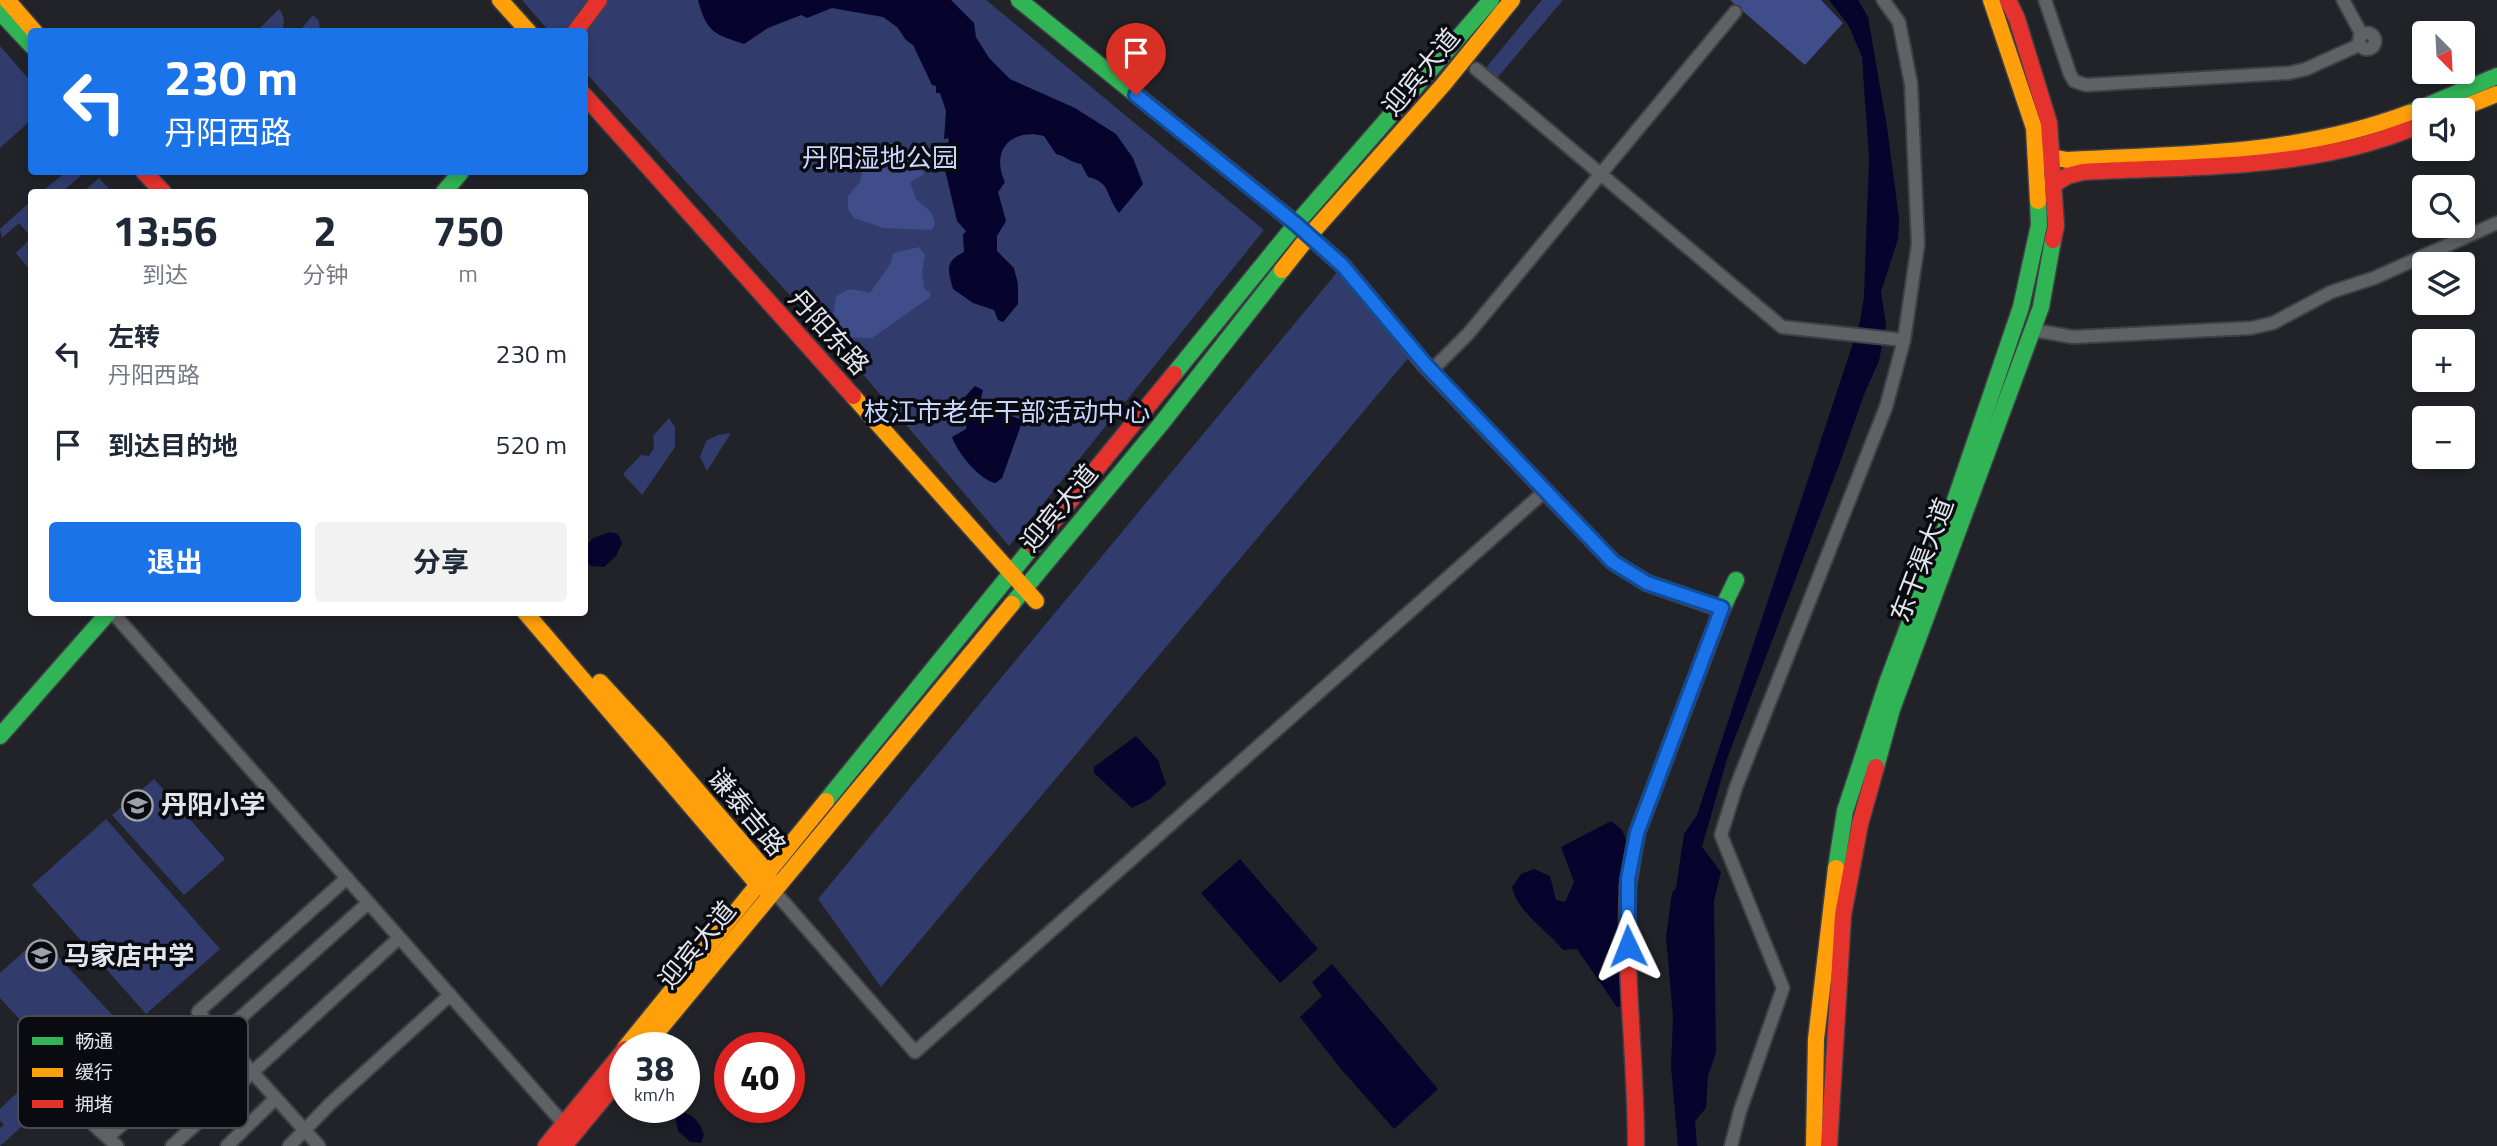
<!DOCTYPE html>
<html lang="zh">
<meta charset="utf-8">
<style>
:root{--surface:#fff;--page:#f2f2f3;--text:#1f2937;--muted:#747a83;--accent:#1a73e8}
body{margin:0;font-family:"Titillium Web","Noto Sans SC",sans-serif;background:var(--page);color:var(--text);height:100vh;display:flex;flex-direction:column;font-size:26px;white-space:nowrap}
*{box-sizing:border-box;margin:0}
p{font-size:23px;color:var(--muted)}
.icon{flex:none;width:38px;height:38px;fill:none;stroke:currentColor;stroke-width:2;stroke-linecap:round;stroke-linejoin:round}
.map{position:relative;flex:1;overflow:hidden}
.details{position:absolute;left:28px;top:189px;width:560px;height:427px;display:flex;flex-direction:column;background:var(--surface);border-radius:7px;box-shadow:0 4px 10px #0003}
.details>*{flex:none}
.banner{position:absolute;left:28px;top:28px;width:560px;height:147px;border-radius:7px;box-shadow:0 4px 10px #0003;background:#1a73e8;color:#fff;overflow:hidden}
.needle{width:46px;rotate:156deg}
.fabs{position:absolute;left:2412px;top:21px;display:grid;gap:14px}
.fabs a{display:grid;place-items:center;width:63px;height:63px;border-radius:7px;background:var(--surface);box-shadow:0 4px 10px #0003;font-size:35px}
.speed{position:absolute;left:609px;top:1032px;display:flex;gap:14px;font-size:35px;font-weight:700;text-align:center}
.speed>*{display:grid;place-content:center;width:91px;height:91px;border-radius:50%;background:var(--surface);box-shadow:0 4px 10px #0003;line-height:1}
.speed small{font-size:18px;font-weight:400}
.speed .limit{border:10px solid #d22;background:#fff;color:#111}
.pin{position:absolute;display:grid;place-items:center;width:60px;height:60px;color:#fff;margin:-72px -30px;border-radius:50% 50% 50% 0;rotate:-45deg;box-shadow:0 0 7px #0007}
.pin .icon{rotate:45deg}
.me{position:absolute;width:77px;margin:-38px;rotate:358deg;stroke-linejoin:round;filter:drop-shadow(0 0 5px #0008)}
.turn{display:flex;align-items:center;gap:24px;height:147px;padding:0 21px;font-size:32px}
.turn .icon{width:91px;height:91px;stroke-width:2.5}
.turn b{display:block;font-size:49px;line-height:60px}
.eta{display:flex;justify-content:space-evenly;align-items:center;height:119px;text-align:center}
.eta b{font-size:42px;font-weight:700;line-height:49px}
.cta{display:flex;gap:14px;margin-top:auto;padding:14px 21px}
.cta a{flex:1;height:80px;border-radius:7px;background:var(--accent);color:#fff;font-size:28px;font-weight:700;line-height:80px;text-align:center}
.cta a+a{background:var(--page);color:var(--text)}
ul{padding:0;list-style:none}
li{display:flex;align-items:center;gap:21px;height:91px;padding:0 21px}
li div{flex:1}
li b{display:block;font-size:26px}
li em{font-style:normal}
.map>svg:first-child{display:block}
.green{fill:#313c6c}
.forest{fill:#3f4d8a}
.water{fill:#06032d}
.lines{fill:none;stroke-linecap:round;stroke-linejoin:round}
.street-casing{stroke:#3f4045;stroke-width:16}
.fast-casing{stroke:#3f4045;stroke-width:19}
.slow-casing{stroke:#3f4045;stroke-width:19}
.jam-casing{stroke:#3f4045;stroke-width:19}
.street{stroke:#606165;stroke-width:12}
.fast{stroke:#30b455;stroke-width:16}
.slow{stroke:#ff9f0a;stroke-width:16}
.jam{stroke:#e5322d;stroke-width:16}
.route-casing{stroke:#114b97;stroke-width:18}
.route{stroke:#1a73e8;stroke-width:12}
.labels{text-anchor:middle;stroke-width:7;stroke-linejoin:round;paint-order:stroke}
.street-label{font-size:26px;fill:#e3e5ed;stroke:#0a0b10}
.park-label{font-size:26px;fill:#cad6ff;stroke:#0a0b10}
.poi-label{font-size:26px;font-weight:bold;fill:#e3e5ed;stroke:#0a0b10;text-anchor:start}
.key{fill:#0a0b10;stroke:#4b4c52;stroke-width:2}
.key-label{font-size:19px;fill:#e3e5ed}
</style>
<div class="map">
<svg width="2497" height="1146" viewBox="0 0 2497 1146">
<rect width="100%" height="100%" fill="#222328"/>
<g class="green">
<path d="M522,0H986L1264,230L1009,546L867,379L585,72L584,32L549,31Z"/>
<path d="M1542,0H1563L1497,78L1485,69Z"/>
<path d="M279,9C284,16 286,23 281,31H257Z"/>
<path d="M313,15L319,21L320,31H292L302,28Z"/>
<path d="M0,46L32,83L31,120L0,148Z"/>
<path d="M66,172H85L62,192H41Z"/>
<path d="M99,178L110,190L108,192H83Z"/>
<path d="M31,201V237L19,223L2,238L0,229Z"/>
<path d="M31,238V271L16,253Z"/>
<path d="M1339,270L1410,356L881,987L818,899Z"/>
<path d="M669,418L675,427V447L642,495L623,474L641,455L649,456L654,448L653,436Z"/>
<path d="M731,433L707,471L700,457L706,441L718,435Z"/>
<path d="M154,779L225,859L184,895L112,815Z"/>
<path d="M106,819L220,949L146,1014L32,885Z"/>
<path d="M40,937L116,1019L63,1066L0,998V973Z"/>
<path d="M20,1090L39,1111L0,1146V1128L4,1125L0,1121V1109Z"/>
</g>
<g class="forest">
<path d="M1730,0H1821L1843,23L1805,65Z"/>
<path d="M888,144C906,149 916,157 924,174L910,182L916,199L932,213L935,224L932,230L883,228L854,218L848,209V196L860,182L863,168Z"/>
<path d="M919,247L925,255L922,272L924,288L931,293L929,298L872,338L841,337L833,317L836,296L850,289L870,293L891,263L893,253Z"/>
</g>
<g class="water">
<path d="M698,0H951L974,23L976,37L989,58L1010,79L1075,108L1116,134L1133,158L1143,184L1119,213C1106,197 1111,182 1088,177L1081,164C1071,163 1066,156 1056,154L1044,136C1011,128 990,150 1005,182L998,192L1006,221L997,236V251L1014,268L1018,284V304L1003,322L998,320L994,310L973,303L953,289C948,270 944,262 964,252L963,235L966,231L957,221L943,161L949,141L948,138L944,139L946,111L940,93H936V86L932,85L913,45L906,40L897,27L883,17L832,8L807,18L801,15L768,28L744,44C714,34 707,33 698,0Z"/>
<path d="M1829,0H1858L1868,17L1887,127L1899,218L1898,239L1881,292L1886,324L1879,361L1865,392L1842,457L1727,759L1702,847L1721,872L1714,901L1716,1053L1708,1076L1706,1108L1695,1121L1697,1146H1678L1671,1067L1673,1017L1666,936L1672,893L1676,888L1684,834L1697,815L1860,322L1864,296L1869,159L1862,57L1849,26Z"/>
<path d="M975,386L983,390L981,398L983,407L1020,419V428L1002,478L996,483C981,482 956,451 952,437L966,429L968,419L961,401Z"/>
<path d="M610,532L618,534L622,543L616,556L604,567L591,566L585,559V547L593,538Z"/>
<path d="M1136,736L1158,760L1166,784L1150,799L1132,808L1094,773V767Z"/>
<path d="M1611,821L1622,830L1628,844L1621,868L1622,1006L1617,1007L1577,949L1563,950C1547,930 1518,913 1512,887L1521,874L1534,869L1550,876L1556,900L1565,902L1574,882L1561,847Z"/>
<path d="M1240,859L1318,949L1280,983L1201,893Z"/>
<path d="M1332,964L1438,1089L1394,1129L1341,1069L1300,1017L1322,996L1312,982Z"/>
<path d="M683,1112C695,1116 701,1124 704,1135L701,1143L690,1142L678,1131L675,1117Z"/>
</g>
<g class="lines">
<defs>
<g id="street">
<path d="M2045,0L2070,74L2074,81L2086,85L2289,73L2306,69L2359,45"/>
<path d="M2343,0L2362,35"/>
<circle cx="2367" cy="41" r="8"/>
<path d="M1476,69L1782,327L1904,340"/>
<path d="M2033,330L2073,337L2251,328L2273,323L2331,292L2374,278L2497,223"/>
<path d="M1431,371L1468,334L1735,12"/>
<path d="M112,612L563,1123"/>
<path d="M774,891L915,1052L1545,491"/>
<path d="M94,1125L117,1146"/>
<path d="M108,1137L368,903"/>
<path d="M172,1146L399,938"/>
<path d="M227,1146L275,1099"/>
<path d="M289,1146L331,1103L450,995"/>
<path d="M319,1146L198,1012L347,878"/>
<path d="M1731,1146L1740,1111L1783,988L1721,835L1736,787L1886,407L1904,340L1918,244L1911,84L1899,22L1883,0"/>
</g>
<g id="fast">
<path d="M1019,0L1296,224L1342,265L1402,337"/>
<path d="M0,12L32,46"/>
<path d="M2409,113L2497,76"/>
<path d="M444,192L461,172"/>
<path d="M1174,374L1296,224L1491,0"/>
<path d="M1012,604L1161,424L1282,270"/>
<path d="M0,736L109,612"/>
<path d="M1876,767L1892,709L2041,307L2053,240"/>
<path d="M826,801L1033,546"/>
<path d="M1836,868L1845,811L1888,680L1950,515L2021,307L2039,225L2038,201"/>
<path d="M1628,885L1637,833L1722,609L1736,580"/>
</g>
<g id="slow">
<path d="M7,0L35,32"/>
<path d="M500,0L529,32"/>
<path d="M1991,0L2034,128L2038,201"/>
<path d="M2457,110L2497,94"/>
<path d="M2040,150L2051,157L2067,160C2185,154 2297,155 2409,113"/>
<path d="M1282,270L1309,236L1443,85L1512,0"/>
<path d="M1402,337L1425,365L1613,562L1647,583L1722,609"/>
<path d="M853,396L1036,601"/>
<path d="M525,612L759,886L770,890"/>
<path d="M600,682L660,747L760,864L768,874L771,884"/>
<path d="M625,1048L826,801"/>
<path d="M644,1048L1012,604"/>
<path d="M1814,1146L1816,1039L1836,868"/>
</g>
<g id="jam">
<path d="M2008,0L2017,19L2049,123L2056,226L2053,240"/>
<path d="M575,32L599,0"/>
<path d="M584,95L853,396"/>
<path d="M144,172L163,192"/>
<path d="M2053,185L2067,176L2083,172C2169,167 2257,169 2341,150C2370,144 2397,134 2424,124"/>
<path d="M1033,546L1174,374"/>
<path d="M1628,885C1624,972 1636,1059 1636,1146"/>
<path d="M546,1146L625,1049"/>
<path d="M564,1146L625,1072"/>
<path d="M1829,1146L1843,915L1860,824L1876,767"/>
</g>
</defs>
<use href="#street" class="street-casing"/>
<use href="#fast" class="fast-casing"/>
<use href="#slow" class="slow-casing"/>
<use href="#jam" class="jam-casing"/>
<use href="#street" class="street"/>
<use href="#fast" class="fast"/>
<use href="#slow" class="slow"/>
<use href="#jam" class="jam"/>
</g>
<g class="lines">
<defs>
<path id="route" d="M1136,95L1296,224L1342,265L1426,365L1613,562L1647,583L1722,608L1637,833L1628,879V946"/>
</defs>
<use href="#route" class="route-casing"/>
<use href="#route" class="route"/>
</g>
<defs>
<symbol id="school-ring" viewBox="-11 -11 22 22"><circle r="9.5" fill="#0a0b10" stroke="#9fa1a8" stroke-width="1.5"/><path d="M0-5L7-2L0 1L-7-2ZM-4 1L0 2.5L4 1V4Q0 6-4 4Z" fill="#9fa1a8"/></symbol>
</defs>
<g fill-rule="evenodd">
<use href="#school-ring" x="120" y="788" width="35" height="35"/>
<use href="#school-ring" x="24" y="938" width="35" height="35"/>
</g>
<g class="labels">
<g class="street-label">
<text transform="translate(1421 72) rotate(-50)" y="9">迎宾大道</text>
<text transform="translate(829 332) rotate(48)" y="9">丹阳东路</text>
<text transform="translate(1059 508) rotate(-50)" y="9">迎宾大道</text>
<text transform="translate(1922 560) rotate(-69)" y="9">东干渠大道</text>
<text transform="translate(747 812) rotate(50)" y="9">谦泰吉路</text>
<text transform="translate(697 945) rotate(-50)" y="9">迎宾大道</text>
</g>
<g class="park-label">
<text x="880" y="167">丹阳湿地公园</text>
<text x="1007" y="421">枝江市老年干部活动中心</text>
</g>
<g class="poi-label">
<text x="161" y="814">丹阳小学</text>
<text x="64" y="965">马家店中学</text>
</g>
</g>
<rect x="18" y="1016" width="230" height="112" rx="10" class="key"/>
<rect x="32" y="1037" width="31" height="8" fill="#30b455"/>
<rect x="32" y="1068" width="31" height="9" fill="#ff9f0a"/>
<rect x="32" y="1100" width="31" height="8" fill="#e5322d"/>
<g class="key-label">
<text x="75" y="1048">畅通</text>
<text x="75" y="1079">缓行</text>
<text x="75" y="1111">拥堵</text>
</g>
</svg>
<div class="fabs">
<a><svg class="needle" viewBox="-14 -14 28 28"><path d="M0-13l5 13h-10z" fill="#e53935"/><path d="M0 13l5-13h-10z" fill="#747a83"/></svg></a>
<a><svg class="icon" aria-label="sound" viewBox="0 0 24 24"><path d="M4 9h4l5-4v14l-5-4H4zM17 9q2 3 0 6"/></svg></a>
<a><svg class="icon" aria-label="search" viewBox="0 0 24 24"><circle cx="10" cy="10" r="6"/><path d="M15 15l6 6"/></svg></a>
<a><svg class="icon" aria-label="layers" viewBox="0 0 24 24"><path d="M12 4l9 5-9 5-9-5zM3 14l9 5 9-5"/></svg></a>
<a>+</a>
<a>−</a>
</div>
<div class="speed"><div>38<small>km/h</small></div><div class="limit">40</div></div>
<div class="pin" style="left:1136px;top:95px;background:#d93025"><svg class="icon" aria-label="arrive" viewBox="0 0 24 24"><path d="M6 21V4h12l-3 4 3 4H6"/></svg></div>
<svg class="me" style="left:1628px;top:946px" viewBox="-20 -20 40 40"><path d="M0-17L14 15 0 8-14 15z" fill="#1a73e8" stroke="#fff" stroke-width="4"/></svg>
<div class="banner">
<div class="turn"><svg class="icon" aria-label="left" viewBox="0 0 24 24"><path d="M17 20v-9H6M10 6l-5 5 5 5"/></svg><div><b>230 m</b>丹阳西路</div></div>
</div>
<section class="details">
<div class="eta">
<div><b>13:56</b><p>到达</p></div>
<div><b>2</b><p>分钟</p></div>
<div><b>750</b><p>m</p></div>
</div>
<ul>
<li><svg class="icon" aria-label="left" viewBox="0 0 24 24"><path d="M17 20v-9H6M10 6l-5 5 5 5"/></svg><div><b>左转</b><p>丹阳西路</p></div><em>230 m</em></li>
<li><svg class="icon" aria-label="arrive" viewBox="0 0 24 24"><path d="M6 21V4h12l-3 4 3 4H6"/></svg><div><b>到达目的地</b></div><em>520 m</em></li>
</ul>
<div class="cta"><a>退出</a><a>分享</a></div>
</section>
</div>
